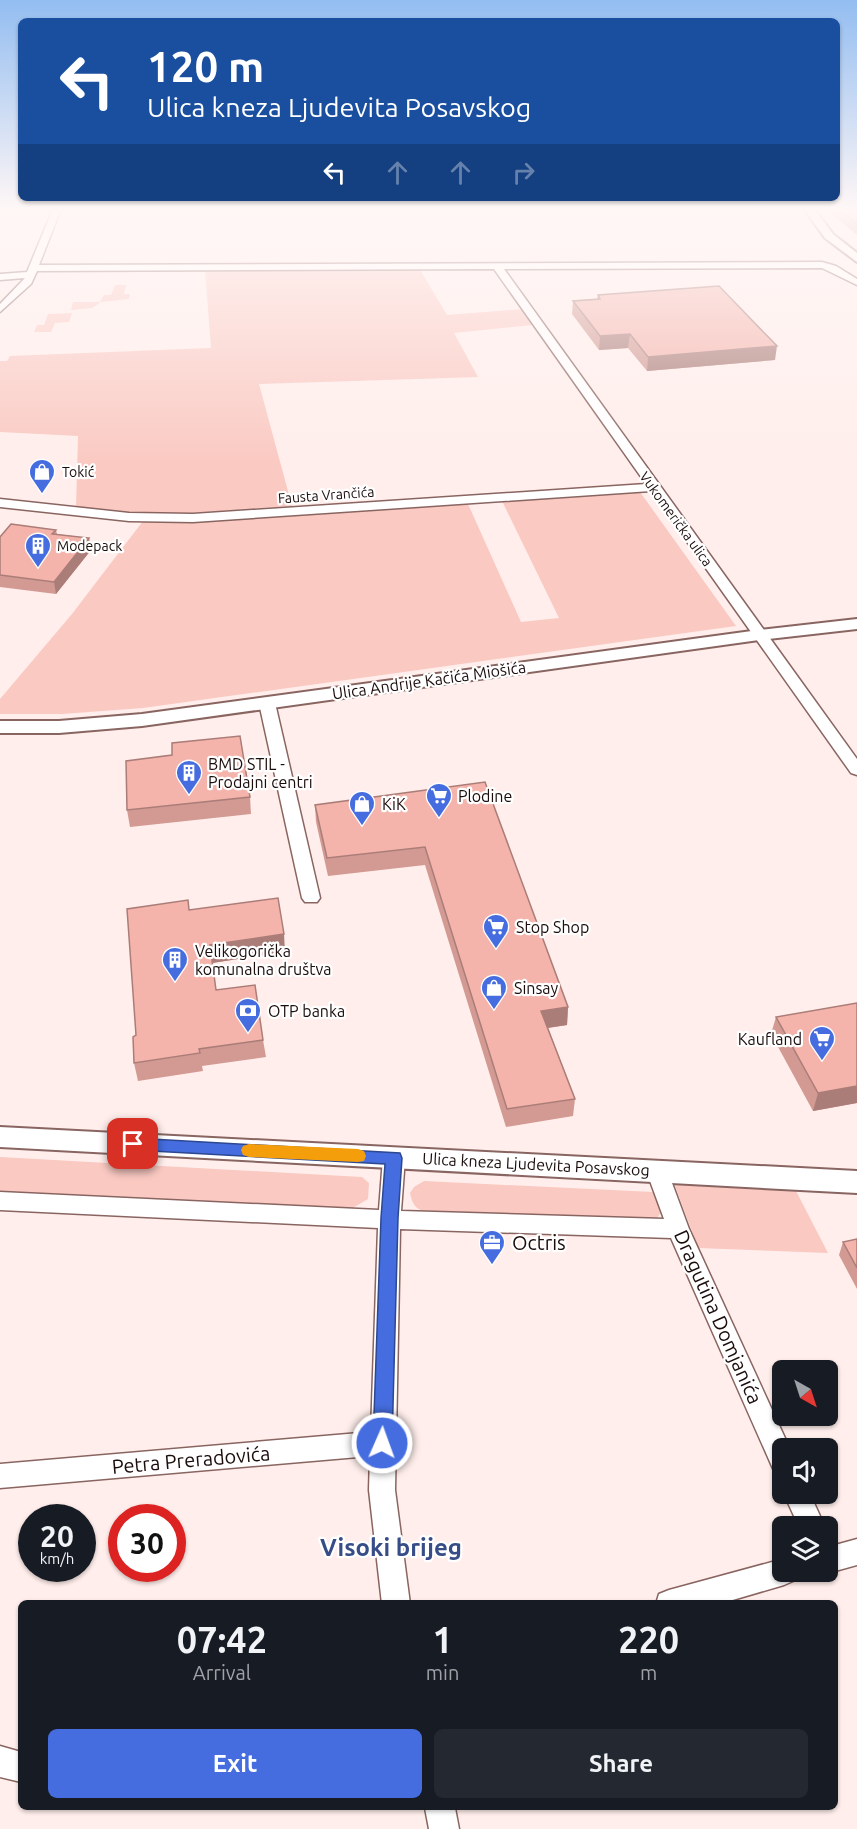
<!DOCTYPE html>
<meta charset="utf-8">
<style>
:root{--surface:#171b24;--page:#242831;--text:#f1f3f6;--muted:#9ea1a6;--accent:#456ddf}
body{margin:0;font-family:Ubuntu,sans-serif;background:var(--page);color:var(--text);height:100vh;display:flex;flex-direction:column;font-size:22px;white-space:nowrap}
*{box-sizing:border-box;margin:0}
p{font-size:20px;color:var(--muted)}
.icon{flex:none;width:33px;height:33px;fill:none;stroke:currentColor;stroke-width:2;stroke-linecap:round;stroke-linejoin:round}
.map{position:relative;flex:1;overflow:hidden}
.drawer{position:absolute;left:18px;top:1600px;width:820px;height:210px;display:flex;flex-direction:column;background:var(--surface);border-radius:9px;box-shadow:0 2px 4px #0004}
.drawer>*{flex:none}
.guide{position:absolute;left:18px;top:18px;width:822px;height:183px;border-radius:9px;box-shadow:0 2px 4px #0004;background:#1a4fa0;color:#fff;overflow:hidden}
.needle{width:39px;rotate:141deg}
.controls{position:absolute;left:772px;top:1360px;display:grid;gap:12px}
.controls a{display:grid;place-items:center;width:66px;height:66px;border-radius:9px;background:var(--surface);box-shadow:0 2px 4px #0004;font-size:30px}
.speed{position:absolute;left:18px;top:1504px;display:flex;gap:12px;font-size:30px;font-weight:700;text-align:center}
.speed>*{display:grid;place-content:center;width:78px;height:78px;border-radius:50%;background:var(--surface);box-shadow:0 2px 4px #0004;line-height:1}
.speed small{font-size:15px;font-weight:400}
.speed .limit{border:9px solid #d22;background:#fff;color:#111}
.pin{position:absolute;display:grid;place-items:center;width:51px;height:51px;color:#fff;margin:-26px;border-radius:12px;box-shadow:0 3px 9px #0006}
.me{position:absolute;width:66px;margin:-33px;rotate:2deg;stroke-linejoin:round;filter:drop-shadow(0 0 4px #0008)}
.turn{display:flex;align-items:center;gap:21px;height:126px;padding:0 30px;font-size:27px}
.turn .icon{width:78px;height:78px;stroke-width:2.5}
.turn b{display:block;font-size:42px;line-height:51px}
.lanes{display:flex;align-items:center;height:57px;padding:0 30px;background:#0003;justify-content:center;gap:30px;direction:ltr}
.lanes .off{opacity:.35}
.eta{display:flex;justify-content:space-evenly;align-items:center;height:102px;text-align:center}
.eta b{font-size:36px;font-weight:600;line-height:42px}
.button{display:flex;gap:12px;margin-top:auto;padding:12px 30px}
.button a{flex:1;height:69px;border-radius:9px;background:var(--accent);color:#fff;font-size:24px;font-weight:600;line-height:69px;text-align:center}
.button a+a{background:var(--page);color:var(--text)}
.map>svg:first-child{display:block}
.green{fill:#fac9c2}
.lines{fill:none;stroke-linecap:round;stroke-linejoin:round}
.minor-casing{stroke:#896561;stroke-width:3}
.major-casing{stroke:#896561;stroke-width:4}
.minor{fill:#fff;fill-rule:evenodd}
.major{fill:#fff;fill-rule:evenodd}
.wall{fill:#d29a93}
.shaded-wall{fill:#ab7d78}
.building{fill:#f4b3ab;stroke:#ab7d78;stroke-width:1.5}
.route{fill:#456ddf;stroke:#2d4791;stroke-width:1.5}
.slow{fill:#f59e0b}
.labels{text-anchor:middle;stroke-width:4.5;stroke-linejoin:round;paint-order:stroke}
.far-poi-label{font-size:14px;fill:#1a0d0c;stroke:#fff;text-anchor:start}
.far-street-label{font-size:14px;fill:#1a0d0c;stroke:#fff}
.street-label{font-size:16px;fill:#1a0d0c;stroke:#fff}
.poi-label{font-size:16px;fill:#1a0d0c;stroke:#fff;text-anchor:start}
.near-poi-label{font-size:20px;fill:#1a0d0c;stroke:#fff;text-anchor:start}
.near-street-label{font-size:20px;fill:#1a0d0c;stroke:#fff}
.near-quarter-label{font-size:24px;font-weight:bold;fill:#374d87;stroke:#fff}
</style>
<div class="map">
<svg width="857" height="1829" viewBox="0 0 857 1829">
<rect width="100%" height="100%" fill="#ffeeeb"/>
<g class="green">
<path d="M419,268L447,315L523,309L533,325L454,333L478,377L259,384L292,506L161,515L76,509L78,436L0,432V361H7L10,356L211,348L205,269Z"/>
<path d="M115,285H126L124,294H130L129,299L101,302L92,308L71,310L73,302H100L104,295H111Z"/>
<path d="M72,313L69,322L55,323L51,332H34L37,325H44L48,314Z"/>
<path d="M640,492L736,626L143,708L62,714H0V699L72,614L143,521L181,523L468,504L521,622L559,618L502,501Z"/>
<path d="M0,1157L362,1177L369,1183L368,1199L351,1209L0,1193Z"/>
<path d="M424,1181L653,1192C663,1201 665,1215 652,1221L432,1214C418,1210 413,1208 410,1193L414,1187Z"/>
<path d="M674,1183L795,1189L828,1253L698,1248Z"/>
</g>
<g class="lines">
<defs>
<g id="minor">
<path d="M53,209H61L39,265L822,262L836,266L857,279V285L822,268L504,269L857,759V775L851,773L651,491L193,522L129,521L0,507V499L129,513L193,514L646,484L494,269L37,271L31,284L0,312V304L25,278L0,280V274L27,272Z"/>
<path d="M267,698L275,703L320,898L317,902H305L302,898L259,703Z"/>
<path d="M394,1149L402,1152L405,1158L401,1211L664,1219L646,1170L649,1164L657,1161L665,1164L689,1229L790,1449H783V1474L774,1471L671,1238L400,1229L395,1490L410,1604H382L369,1490L370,1456L0,1488V1464L371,1432L378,1228L0,1210V1192L379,1210L383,1158L386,1152Z"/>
<path d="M784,1494H810L825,1527H799Z"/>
<path d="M857,1539V1565L828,1573L825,1572H828V1547Z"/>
<path d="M783,1559V1572H797L793,1581L784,1585L719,1604H656L659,1594L669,1590Z"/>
<path d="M0,1746L21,1752V1782L0,1777Z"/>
<path d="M425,1808H455L459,1829H429Z"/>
</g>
<g id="major">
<path d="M804,209H814L833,234L857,253V262L825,238Z"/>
<path d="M857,619V629L759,640L142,726L59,733H0V721H59L142,714L759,630Z"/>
<path d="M0,1127L857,1171V1193L0,1147Z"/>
</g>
</defs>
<use href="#minor" class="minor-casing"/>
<use href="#major" class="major-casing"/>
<use href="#minor" class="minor"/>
<use href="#major" class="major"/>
</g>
<g class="wall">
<path d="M832,208H857V235L831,214Z"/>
<path d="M598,295L775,360L647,371L628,348L599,350L572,314L573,301L597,299Z"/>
<path d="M56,530L57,534L89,538L91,550L56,594L0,587V537Z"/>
<path d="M485,782L568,1007L567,1025L548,1028L575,1099L573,1116L506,1127L425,865L328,876L316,822L315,805Z"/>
<path d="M250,797L251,814L130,827L127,810Z"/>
<path d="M189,910L285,952L212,963L216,990L263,1040L266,1057L202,1066L203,1071L138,1081L134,1063L136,1035Z"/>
<path d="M857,1003V1103L813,1111L771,1034L776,1017Z"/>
<path d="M857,1239V1289L839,1255L843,1242Z"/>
</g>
<g class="shaded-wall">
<path d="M630,334L628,348L599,350L600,336Z"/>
<path d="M777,346L775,360L647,371L648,357Z"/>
<path d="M89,538L91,550L56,594L54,582Z"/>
<path d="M284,934L285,952L212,963L210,945Z"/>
<path d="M568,1007L567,1025L540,1029L541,1011Z"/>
<path d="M857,1086V1103L813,1111L818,1093Z"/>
</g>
<g class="building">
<path d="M837,208H857V224Z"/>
<path d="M719,286L777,346L648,357L630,334L600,336L573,301L600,299L598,295Z"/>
<path d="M11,524L56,530L52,534L89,538L54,582L0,575V537Z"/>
<path d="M240,736L250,797L127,810L126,761L172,755V743Z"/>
<path d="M485,782L568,1007L541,1011L575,1099L507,1109L425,847L327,858L315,805Z"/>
<path d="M278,898L284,934L210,945L216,990L255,985L263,1040L199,1049L200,1053L134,1063L133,1037L136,1035L127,909L188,900L189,910Z"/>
<path d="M857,1003V1086L818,1093L776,1017Z"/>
<path d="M857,1239V1268L843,1242Z"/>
</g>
<linearGradient id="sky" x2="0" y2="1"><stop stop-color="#93bdf1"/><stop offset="0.45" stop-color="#fff7f6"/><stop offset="1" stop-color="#fff7f6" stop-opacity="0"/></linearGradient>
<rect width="857" height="465" fill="url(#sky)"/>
<path class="route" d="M133,1138L400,1153L402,1158L398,1218L392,1443L389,1450L382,1452L376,1450L373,1443L381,1218L385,1164L133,1150L128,1149L125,1144L128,1140Z"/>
<path class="slow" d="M249,1144L358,1149L364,1151L366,1156L364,1161L358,1162L249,1157L243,1155L241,1150L243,1146Z"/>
<defs>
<symbol id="shop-pin" viewBox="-11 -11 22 30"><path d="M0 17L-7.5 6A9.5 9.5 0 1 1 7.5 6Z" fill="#456ddf" stroke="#fff"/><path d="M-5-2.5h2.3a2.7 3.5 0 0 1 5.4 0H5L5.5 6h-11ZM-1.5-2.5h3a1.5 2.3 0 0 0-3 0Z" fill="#fff"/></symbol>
<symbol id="building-pin" viewBox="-11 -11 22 30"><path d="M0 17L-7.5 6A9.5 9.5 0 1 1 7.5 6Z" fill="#456ddf" stroke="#fff"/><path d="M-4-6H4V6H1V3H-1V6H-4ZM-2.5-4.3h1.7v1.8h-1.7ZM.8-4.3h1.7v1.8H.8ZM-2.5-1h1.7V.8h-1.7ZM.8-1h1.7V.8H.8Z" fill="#fff"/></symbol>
<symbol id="supermarket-pin" viewBox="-11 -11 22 30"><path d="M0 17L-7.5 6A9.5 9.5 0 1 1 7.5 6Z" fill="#456ddf" stroke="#fff"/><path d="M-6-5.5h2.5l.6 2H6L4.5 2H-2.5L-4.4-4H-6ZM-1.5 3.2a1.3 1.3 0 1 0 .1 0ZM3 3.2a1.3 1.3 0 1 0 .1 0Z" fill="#fff"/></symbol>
<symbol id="bank-pin" viewBox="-11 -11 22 30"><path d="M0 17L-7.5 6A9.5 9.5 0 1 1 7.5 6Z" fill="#456ddf" stroke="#fff"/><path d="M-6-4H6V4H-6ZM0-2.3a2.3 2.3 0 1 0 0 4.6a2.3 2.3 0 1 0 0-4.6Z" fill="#fff"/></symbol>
<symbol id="office-pin" viewBox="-11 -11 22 30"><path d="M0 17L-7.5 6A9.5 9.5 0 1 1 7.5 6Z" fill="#456ddf" stroke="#fff"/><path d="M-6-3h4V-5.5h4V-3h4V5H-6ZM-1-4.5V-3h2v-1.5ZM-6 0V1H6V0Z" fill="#fff"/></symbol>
</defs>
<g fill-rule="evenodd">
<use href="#shop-pin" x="27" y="457" width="30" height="40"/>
<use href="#building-pin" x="23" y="531" width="30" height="40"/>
<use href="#building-pin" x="174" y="758" width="30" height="40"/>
<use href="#supermarket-pin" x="424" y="781" width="30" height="40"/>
<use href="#shop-pin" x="347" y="789" width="30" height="40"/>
<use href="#supermarket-pin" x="481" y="912" width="30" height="40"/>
<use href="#building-pin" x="160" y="945" width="30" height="40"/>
<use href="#shop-pin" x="479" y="973" width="30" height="40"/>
<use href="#bank-pin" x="233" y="996" width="30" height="40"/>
<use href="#supermarket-pin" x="807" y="1024" width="30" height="40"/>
<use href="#office-pin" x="477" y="1228" width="30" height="40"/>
</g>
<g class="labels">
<g class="far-poi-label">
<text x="62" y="477">Tokić</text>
<text x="57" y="551">Modepack</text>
</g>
<g class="far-street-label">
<text transform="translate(326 495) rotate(-4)" y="5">Fausta Vrančića</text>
<text transform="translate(676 519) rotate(54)" y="5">Vukomerička ulica</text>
</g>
<g class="street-label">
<text transform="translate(429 680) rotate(-8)" y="6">Ulica Andrije Kačića Miošića</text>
<text transform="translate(536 1164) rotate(3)" y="6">Ulica kneza Ljudevita Posavskog</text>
</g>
<g class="poi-label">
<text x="208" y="770">BMD STIL -<tspan x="208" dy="18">Prodajni centri</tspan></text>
<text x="458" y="802">Plodine</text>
<text x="382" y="810">KiK</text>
<text x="516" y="933">Stop Shop</text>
<text x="195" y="957">Velikogorička<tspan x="195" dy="18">komunalna društva</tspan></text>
<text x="514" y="994">Sinsay</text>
<text x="268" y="1017">OTP banka</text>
<text x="802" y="1045" text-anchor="end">Kaufland</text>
</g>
<g class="near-poi-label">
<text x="512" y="1250">Octris</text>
</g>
<g class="near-street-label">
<text transform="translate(718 1317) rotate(66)" y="7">Dragutina Domjanića</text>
<text transform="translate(191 1460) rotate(-5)" y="7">Petra Preradovića</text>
</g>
<g class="near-quarter-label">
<text x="391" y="1556">Visoki brijeg</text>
</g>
</g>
</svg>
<div class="controls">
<a><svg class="needle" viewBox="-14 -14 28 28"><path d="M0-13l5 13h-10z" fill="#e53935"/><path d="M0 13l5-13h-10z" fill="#9ea1a6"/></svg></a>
<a><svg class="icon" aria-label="sound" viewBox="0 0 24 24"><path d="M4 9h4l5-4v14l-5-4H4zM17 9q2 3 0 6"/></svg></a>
<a><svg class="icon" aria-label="layers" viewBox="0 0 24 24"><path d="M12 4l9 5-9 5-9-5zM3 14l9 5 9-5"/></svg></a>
</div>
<div class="speed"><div>20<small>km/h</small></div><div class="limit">30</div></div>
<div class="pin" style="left:133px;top:1144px;background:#d93025"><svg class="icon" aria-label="arrive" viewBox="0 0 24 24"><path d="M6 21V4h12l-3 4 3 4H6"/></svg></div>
<svg class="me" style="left:382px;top:1443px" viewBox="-20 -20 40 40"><circle r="17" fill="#456ddf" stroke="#fff" stroke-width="3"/><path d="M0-11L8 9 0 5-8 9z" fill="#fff"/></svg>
<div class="guide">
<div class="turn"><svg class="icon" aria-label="left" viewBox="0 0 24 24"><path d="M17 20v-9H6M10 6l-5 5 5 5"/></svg><div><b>120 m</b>Ulica kneza Ljudevita Posavskog</div></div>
<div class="lanes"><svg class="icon" aria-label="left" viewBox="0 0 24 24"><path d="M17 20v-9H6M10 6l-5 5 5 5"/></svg><svg class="icon off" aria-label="ahead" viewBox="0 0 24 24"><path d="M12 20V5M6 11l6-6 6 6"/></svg><svg class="icon off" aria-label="ahead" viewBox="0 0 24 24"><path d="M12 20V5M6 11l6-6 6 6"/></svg><svg class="icon off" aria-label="right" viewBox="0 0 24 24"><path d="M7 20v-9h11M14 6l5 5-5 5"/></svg></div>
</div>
<section class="drawer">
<div class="eta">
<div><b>07:42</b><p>Arrival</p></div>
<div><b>1</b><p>min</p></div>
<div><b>220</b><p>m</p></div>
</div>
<div class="button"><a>Exit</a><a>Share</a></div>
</section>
</div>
